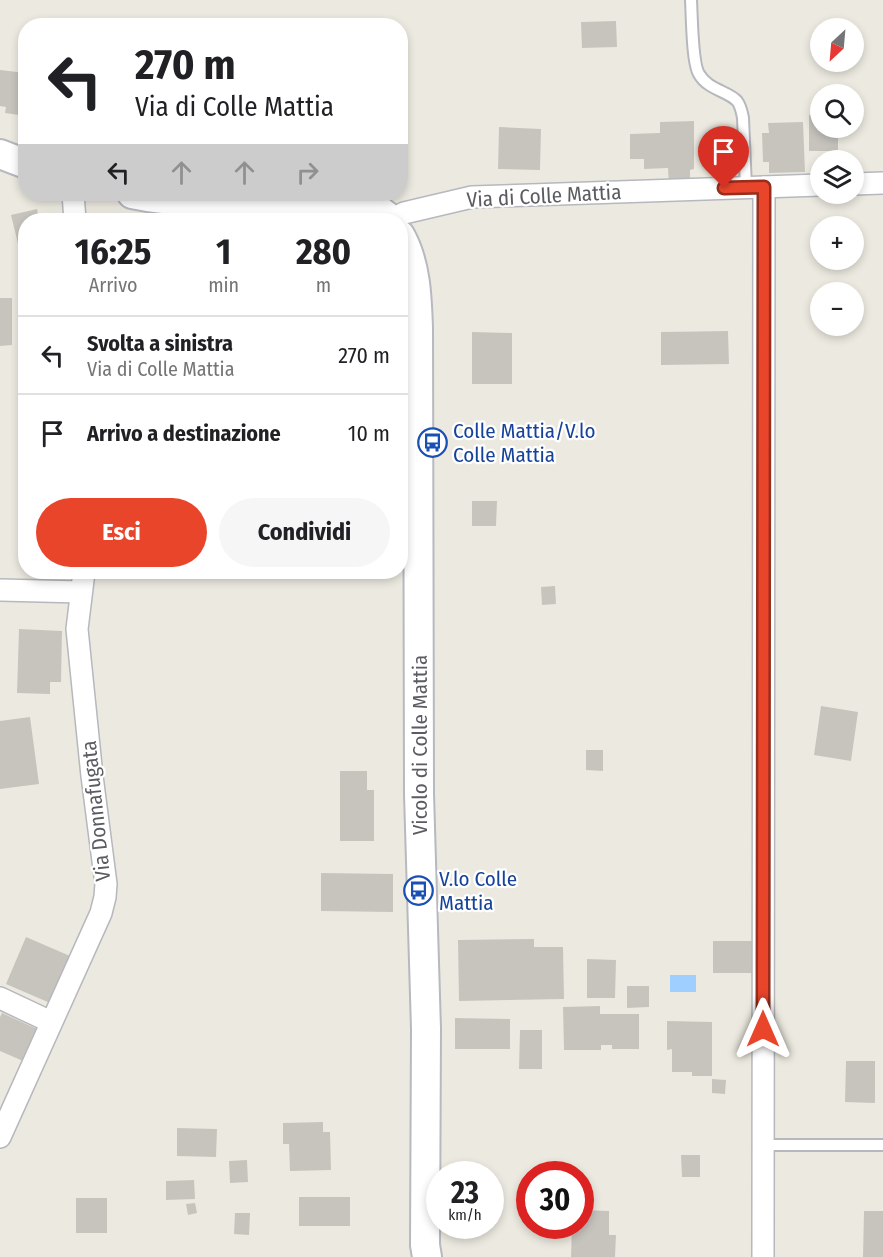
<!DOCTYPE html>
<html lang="it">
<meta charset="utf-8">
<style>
:root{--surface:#fff;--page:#f6f6f6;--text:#202124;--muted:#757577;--line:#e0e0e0;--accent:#e8452b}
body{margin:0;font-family:"Fira Sans Condensed",sans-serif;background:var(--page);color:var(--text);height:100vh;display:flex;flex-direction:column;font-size:22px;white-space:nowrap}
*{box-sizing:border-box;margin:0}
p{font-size:20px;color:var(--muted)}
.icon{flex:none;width:33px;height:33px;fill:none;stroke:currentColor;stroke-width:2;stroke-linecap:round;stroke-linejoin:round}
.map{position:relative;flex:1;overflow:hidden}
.drawer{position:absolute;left:18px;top:213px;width:390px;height:366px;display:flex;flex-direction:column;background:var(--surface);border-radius:24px;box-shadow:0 3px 9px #0003}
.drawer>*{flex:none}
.guide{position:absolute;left:18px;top:18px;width:390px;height:183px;border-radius:24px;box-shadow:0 3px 9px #0003;background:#fff;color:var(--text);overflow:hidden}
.needle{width:39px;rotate:206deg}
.controls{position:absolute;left:810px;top:18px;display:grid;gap:12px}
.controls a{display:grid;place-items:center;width:54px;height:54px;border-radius:50%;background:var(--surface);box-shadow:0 3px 9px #0003;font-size:30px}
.speed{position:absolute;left:426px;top:1161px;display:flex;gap:12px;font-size:30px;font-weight:700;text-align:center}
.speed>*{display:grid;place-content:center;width:78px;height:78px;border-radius:50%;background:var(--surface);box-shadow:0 3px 9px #0003;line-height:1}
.speed small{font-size:15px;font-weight:400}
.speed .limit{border:9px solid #d22;background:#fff;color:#111}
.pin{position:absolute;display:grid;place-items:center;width:51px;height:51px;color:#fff;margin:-62px -26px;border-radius:50% 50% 50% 0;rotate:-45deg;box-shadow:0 0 6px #0007}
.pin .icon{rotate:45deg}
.me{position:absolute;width:66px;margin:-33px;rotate:0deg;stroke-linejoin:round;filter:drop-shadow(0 0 4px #0008)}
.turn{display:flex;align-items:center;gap:21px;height:126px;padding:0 18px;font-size:27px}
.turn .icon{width:78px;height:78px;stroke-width:2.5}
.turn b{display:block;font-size:42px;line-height:51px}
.lanes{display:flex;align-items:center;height:57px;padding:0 18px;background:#0003;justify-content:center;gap:30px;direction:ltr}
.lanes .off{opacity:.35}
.eta{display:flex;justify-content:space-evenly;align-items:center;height:102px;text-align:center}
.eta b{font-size:36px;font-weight:700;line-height:42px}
.cta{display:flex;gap:12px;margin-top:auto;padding:12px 18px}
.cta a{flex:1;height:69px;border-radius:36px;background:var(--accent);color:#fff;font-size:24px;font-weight:700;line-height:69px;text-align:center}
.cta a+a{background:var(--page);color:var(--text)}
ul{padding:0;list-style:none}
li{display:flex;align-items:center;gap:18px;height:78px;padding:0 18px;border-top:2px solid var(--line)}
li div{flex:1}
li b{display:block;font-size:22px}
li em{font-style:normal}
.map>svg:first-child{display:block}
.water{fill:#9ecffe}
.building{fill:#c7c4be}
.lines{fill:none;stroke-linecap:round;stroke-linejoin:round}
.lane-casing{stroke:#b6b8bd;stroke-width:14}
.street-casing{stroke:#b6b8bd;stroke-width:24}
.secondary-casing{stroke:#b6b9bf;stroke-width:32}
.lane{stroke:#fff;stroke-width:10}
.street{stroke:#fff;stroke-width:21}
.secondary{stroke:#fff;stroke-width:28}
.route-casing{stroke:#972d1c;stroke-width:15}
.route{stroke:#e8452b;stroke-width:10}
.labels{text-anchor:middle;stroke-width:4.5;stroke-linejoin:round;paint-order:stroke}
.street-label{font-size:21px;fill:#595c61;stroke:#fff}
.transit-label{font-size:21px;fill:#164399;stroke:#fff;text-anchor:start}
</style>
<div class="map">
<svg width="883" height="1257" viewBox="0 0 883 1257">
<rect width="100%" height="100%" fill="#eceae0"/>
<rect class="water" x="670" y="975" width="26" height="17"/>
<g class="building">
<path d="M616,21L617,47L582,48L581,22Z"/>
<path d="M0,70L26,73V116L5,113L6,107L0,106Z"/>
<path d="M809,115H820V128H838V151H809Z"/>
<path d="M694,121V169L690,170V184L669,185L668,168L644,169V159H630V134L660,133V122Z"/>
<path d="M803,122L805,172L769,173V162H763L762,133H769L768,123Z"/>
<path d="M499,127L541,129L540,170L498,169Z"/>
<path d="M37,209L39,220H26V264H23L11,215Z"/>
<path d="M0,298H12V345L0,346Z"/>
<path d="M728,331L729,364L661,365V332Z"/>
<path d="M472,332L512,333V384H472Z"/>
<path d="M472,501H497L496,526H472Z"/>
<path d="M555,586L556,604L542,605L541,587Z"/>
<path d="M19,629L62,631L61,682H50V694L17,693Z"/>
<path d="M821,706L858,712L851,761L814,755Z"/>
<path d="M30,717L39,784L0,789V721Z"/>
<path d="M586,750H603V771L586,770Z"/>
<path d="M340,771H367V790H374V841H340Z"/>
<path d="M321,873L393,874V912L321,911Z"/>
<path d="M26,937L70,956L50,1003L6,984Z"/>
<path d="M534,939V947H563L564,999L459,1001L458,940Z"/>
<path d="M713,941H758L757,973H713Z"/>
<path d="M587,959L616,960L615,998H587Z"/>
<path d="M627,986H649V1007L627,1008Z"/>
<path d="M600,1006V1014H639V1049H612V1045H601V1050H564L563,1007Z"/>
<path d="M2,1013L37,1029L23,1061L0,1051V1017Z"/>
<path d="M455,1018L510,1019V1049H455Z"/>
<path d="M667,1021L712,1022V1076H692V1072H672V1049L667,1050Z"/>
<path d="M520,1030H542V1069H519Z"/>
<path d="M846,1061H875V1103L845,1102Z"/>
<path d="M712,1079L726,1080L725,1094L712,1093Z"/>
<path d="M323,1122V1132H330L331,1170L290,1171L289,1144H283V1123Z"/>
<path d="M177,1128L217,1129L216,1157L177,1156Z"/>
<path d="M681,1155H700V1177H682Z"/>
<path d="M247,1160L248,1182L230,1183L229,1161Z"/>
<path d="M194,1180L195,1199L166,1200V1181Z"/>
<rect x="299" y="1197" width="51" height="29"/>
<rect x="76" y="1198" width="31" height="35"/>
<path d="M195,1203L197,1213L188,1215L186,1204Z"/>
<path d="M580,1210L609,1211V1235H616L615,1257H571L572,1226H580Z"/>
<path d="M864,1211H883V1257H863Z"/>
<path d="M235,1213H250L249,1235L234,1234Z"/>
</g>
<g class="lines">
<defs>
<g id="lane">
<path d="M691,0C692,16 692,63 699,74C708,90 728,91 737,101C741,106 742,113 743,118L746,187"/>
<path d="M763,1145H883"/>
</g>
<g id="street">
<path d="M854,184L883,183"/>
<path d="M73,194L75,220"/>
<path d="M391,220L404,213L472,197L820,185"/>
<path d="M0,590L81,592"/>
<path d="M0,998L51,1022"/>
<path d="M0,1137L101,913L105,897L106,884L92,776L77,629L84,572"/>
<path d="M763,1257L764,187"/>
</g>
<g id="secondary">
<path d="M0,154L26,164"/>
<path d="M132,194C183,205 235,201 287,200C309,199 345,197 365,203C375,207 384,213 391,220"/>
<path d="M400,235C416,263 417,297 418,328L419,794L426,1029L425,1245L427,1257"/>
</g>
</defs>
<use href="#lane" class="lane-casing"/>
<use href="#street" class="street-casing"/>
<use href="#secondary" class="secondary-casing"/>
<use href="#lane" class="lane"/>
<use href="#street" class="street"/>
<use href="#secondary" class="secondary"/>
</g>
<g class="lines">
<defs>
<path id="route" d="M724,188L764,187L763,1029"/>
</defs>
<use href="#route" class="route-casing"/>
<use href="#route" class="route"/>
</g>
<defs>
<symbol id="bus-ring" viewBox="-11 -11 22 22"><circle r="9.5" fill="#fff" stroke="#1a4fb4" stroke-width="1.5"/><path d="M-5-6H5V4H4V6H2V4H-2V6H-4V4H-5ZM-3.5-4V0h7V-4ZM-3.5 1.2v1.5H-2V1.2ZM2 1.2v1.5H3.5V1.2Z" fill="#1a4fb4"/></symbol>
</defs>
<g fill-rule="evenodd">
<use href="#bus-ring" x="416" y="426" width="33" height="33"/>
<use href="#bus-ring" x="402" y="874" width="33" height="33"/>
</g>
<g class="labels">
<g class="street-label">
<text transform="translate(544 196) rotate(-3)" y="7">Via di Colle Mattia</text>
<text transform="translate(420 745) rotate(-90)" y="7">Vicolo di Colle Mattia</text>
<text transform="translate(96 811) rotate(-96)" y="7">Via Donnafugata</text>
</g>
<g class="transit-label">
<text x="453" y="438">Colle Mattia/V.lo<tspan x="453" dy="24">Colle Mattia</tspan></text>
<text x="439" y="886">V.lo Colle<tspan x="439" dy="24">Mattia</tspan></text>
</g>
</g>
</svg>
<div class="controls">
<a><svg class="needle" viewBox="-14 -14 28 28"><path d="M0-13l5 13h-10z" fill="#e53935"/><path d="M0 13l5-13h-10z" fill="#757577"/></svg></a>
<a><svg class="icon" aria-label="search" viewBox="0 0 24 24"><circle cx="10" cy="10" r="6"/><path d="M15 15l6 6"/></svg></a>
<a><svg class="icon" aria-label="layers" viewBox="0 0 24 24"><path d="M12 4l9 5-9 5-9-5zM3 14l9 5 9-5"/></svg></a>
<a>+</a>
<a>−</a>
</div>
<div class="speed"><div>23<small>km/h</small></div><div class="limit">30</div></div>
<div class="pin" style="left:724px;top:188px;background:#d93025"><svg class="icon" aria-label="arrive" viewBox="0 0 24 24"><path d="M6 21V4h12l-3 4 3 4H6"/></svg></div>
<svg class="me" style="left:763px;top:1029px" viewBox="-20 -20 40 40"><path d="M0-17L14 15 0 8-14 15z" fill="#e8452b" stroke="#fff" stroke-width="4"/></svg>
<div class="guide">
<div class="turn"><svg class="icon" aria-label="left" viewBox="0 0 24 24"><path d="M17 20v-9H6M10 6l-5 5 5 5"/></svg><div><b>270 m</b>Via di Colle Mattia</div></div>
<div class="lanes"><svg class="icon" aria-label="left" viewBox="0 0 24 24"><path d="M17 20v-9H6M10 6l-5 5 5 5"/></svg><svg class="icon off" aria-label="ahead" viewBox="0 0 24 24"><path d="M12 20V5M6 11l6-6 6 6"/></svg><svg class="icon off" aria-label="ahead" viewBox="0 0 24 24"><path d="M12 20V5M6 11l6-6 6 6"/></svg><svg class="icon off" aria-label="right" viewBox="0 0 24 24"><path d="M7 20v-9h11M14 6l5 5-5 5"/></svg></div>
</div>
<section class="drawer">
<div class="eta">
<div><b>16:25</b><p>Arrivo</p></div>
<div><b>1</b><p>min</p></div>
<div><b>280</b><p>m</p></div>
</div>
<ul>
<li><svg class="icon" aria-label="left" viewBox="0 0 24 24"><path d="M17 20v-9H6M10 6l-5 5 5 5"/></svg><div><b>Svolta a sinistra</b><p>Via di Colle Mattia</p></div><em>270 m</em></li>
<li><svg class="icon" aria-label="arrive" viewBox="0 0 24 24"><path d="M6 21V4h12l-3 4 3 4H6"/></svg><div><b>Arrivo a destinazione</b></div><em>10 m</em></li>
</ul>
<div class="cta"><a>Esci</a><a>Condividi</a></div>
</section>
</div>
